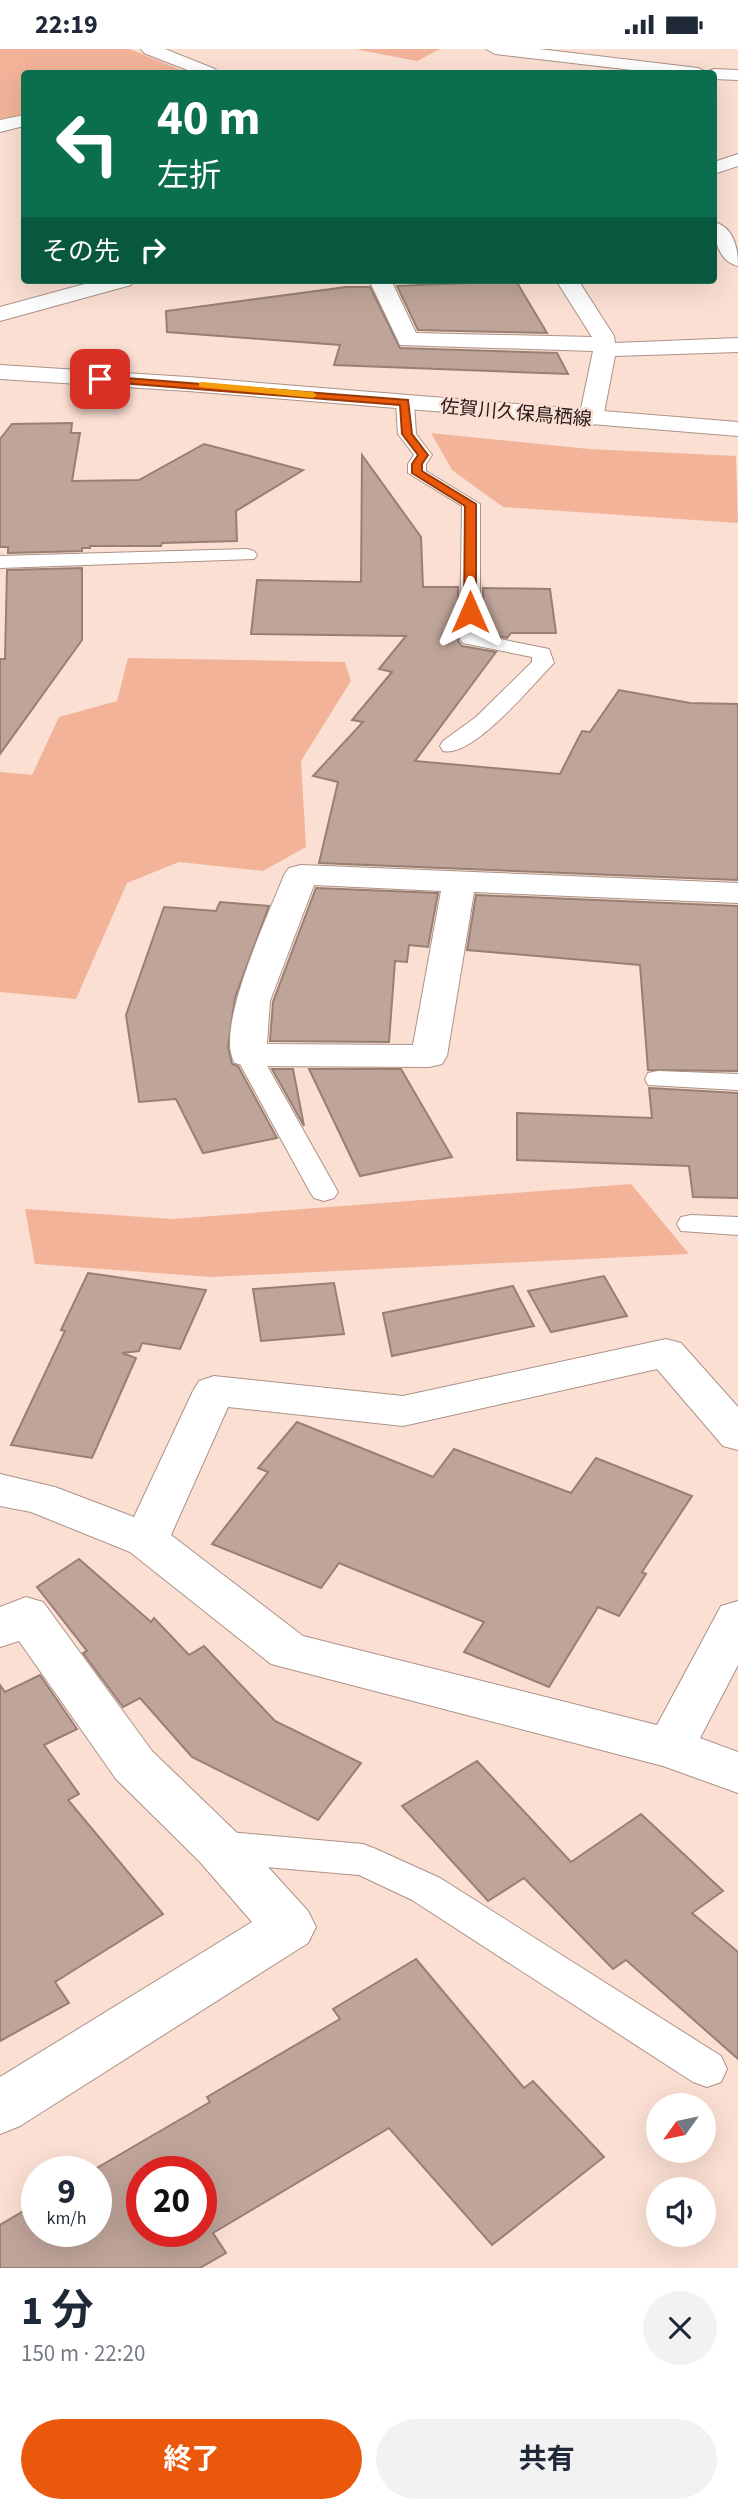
<!DOCTYPE html>
<html lang="ja">
<meta charset="utf-8">
<style>
:root{--surface:#fff;--page:#f2f2f3;--text:#1f2937;--muted:#747a83;--accent:#ea580c}
body{margin:0;font-family:"Source Sans 3","Noto Sans JP",sans-serif;background:var(--page);color:var(--text);height:100vh;display:flex;flex-direction:column;font-size:26px;white-space:nowrap}
*{box-sizing:border-box;margin:0}
p{font-size:23px;color:var(--muted)}
.icon{flex:none;width:38px;height:38px;fill:none;stroke:currentColor;stroke-width:2;stroke-linecap:round;stroke-linejoin:round}
.map{position:relative;height:2219px;overflow:hidden}
.sheet{display:flex;flex-direction:column;background:var(--surface);flex:1}
.sheet>*{flex:none}
.top-card{position:absolute;left:21px;top:21px;width:696px;height:214px;border-radius:7px;box-shadow:0 7px 28px #0002;background:#0b6e4f;color:#fff;overflow:hidden}
.needle{width:46px;rotate:237deg}
.controls{position:absolute;left:646px;top:2044px;display:grid;gap:14px}
.controls a{display:grid;place-items:center;width:70px;height:70px;border-radius:50%;background:var(--surface);box-shadow:0 7px 28px #0002;font-size:35px}
.speed{position:absolute;left:21px;top:2107px;display:flex;gap:14px;font-size:35px;font-weight:700;text-align:center}
.speed>*{display:grid;place-content:center;width:91px;height:91px;border-radius:50%;background:var(--surface);box-shadow:0 7px 28px #0002;line-height:1}
.speed small{font-size:18px;font-weight:400}
.speed .limit{border:10px solid #d22;background:#fff;color:#111}
.pin{position:absolute;display:grid;place-items:center;width:60px;height:60px;color:#fff;margin:-30px;border-radius:14px;box-shadow:0 4px 10px #0006}
.me{position:absolute;width:77px;margin:-38px;rotate:0deg;stroke-linejoin:round;filter:drop-shadow(0 0 5px #0008)}
.turn{display:flex;align-items:center;gap:24px;height:147px;padding:0 21px;font-size:32px}
.turn .icon{width:91px;height:91px;stroke-width:2.5}
.turn b{display:block;font-size:49px;line-height:60px}
.then{display:flex;align-items:center;height:66px;padding:0 21px;background:#0003;gap:14px;font-size:26px}
.round{display:grid;place-items:center;flex:none;width:74px;height:74px;border-radius:37px;background:var(--page)}
.headline{display:flex;align-items:center;justify-content:space-between;height:119px;padding:0 21px}
h1{font-size:42px;font-weight:700;line-height:52px}
.action{display:flex;gap:14px;margin-top:auto;padding:14px 21px}
.action a{flex:1;height:80px;border-radius:42px;background:var(--accent);color:#fff;font-size:28px;font-weight:700;line-height:80px;text-align:center}
.action a+a{background:var(--page);color:var(--text)}
.status{display:flex;justify-content:space-between;align-items:center;height:49px;padding:0 35px;background:var(--surface);direction:ltr}
.status svg{height:19px;fill:currentColor}
.map>svg:first-child{display:block}
.green{fill:#f2b399}
.building{fill:#bfa499;stroke:#987f74;stroke-width:2;fill-rule:evenodd}
.lines{fill:none;stroke-linecap:round;stroke-linejoin:round}
.lane-casing{stroke:#ac9287;stroke-width:2}
.street-casing{stroke:#ac9287;stroke-width:2}
.secondary-casing{stroke:#ac9287;stroke-width:2}
.primary-casing{stroke:#ac9287;stroke-width:2}
.lane{fill:#fff;fill-rule:evenodd}
.street{fill:#fff;fill-rule:evenodd}
.secondary{fill:#fff;fill-rule:evenodd}
.primary{fill:#fff;fill-rule:evenodd}
.route{fill:#ea580c;stroke:#983908;stroke-width:2}
.slow{fill:#f59e0b}
.labels{text-anchor:middle;stroke-width:5;stroke-linejoin:round;paint-order:stroke}
.far-street-label{font-size:19px;fill:#231915;stroke:#fbdfd3}
</style>
<div class="status"><b>22:19</b><svg viewBox="0 0 49 12"><path d="M0 12V9h3v3zM5 12V6h3v6zM10 12V3h3v9zM15 12V0h3v12zM26 1h20v11H26zM47 4h2v5h-2z"/></svg></div>
<div class="map">
<svg width="738" height="2219" viewBox="0 0 738 2219">
<rect width="100%" height="100%" fill="#fbdfd3"/>
<g class="green">
<path d="M0,0H130L188,24H24V65L0,70Z"/>
<path d="M355,0H440L417,12Z"/>
<path d="M431,384L589,400L736,407L738,474L503,458L452,421Z"/>
<path d="M128,609L345,613L351,632L301,712L306,798L263,822L179,813L127,834L76,950L0,943V723L32,726L59,668L117,652Z"/>
<path d="M631,1135L689,1205L211,1228L35,1215L25,1160L173,1170Z"/>
</g>
<g class="building">
<path d="M516,232L547,284L418,281L397,237Z"/>
<path d="M346,238H370L400,299L557,304L568,325L334,316L340,296L167,283L166,262Z"/>
<path d="M72,374L71,384H80L72,432L139,431L204,395L303,421L236,462L237,492L162,494L161,497H90V499H82V502L8,504V498H0V390L12,375Z"/>
<path d="M362,406L421,488L423,538H458V592L462,597L496,603L415,712L560,725L582,682L590,683L619,641L690,654L738,655V831L319,814L338,733L313,727L363,673L352,671L392,623L379,620L406,587L251,585L257,531L361,533Z"/>
<path d="M82,519V591L0,705V610H5L7,521Z"/>
<path d="M483,539L550,540L556,584H511L507,589L483,584Z"/>
<path d="M316,839L438,844L428,898L409,896L407,913L395,912L389,993L270,992L273,953Z"/>
<path d="M476,846L738,857V1022L648,1021L640,916L467,901Z"/>
<path d="M220,853L269,857L235,949L228,998L232,1015L238,1017L277,1089L203,1104L176,1050L139,1053L126,966L164,858L216,862Z"/>
<path d="M272,1020H293L304,1077Z"/>
<path d="M309,1020H401L452,1108L360,1127Z"/>
<path d="M649,1039L738,1044V1149L693,1148L689,1117L517,1111V1064L652,1069Z"/>
<path d="M88,1224L206,1241L180,1300L142,1294L139,1302L122,1304L136,1309L92,1409L11,1396L65,1282L61,1281Z"/>
<path d="M604,1227L627,1267L551,1283L528,1242Z"/>
<path d="M334,1234L344,1285L261,1292L253,1240Z"/>
<path d="M513,1237L534,1277L392,1307L383,1264Z"/>
<path d="M297,1373L433,1428L454,1400L571,1444L596,1409L692,1447L642,1523L646,1525L619,1567L598,1558L549,1638L464,1603L484,1573L339,1514L321,1539L212,1495L268,1423L258,1419Z"/>
<path d="M79,1510L151,1573L154,1569L189,1606L204,1597L275,1672L361,1714L318,1771L192,1708L140,1649L123,1658L83,1604L87,1602L37,1538Z"/>
<path d="M40,1626L77,1680L44,1696L79,1745L68,1751L163,1865L55,1933L69,1954L0,1992V1636L5,1643Z"/>
<path d="M477,1712L571,1813L641,1765L723,1842L692,1864L738,1903V2010L626,1911L613,1920L524,1829L488,1852L402,1757Z"/>
<path d="M416,1910L524,2039L533,2032L604,2108L492,2196L389,2079L213,2184L226,2204L200,2219H0V2176L37,2154V2182H96V2123H90L210,2053L207,2048L340,1970L333,1960ZM142,2123H201V2182H142Z"/>
</g>
<g class="lines">
<defs>
<g id="lane">
<path d="M405,348L414,353L416,385L432,406L426,415V422L480,455V586L549,600L554,614L550,618C530,639 472,709 443,702L440,697L443,692L476,668L532,613V608L463,594L460,590L462,457L408,424V415L414,406L398,385L396,353Z"/>
<path d="M247,500L254,502L257,506L254,510L0,519V507Z"/>
<path d="M248,998L257,1000L261,1006L338,1143L334,1149L324,1152L314,1149L310,1143L235,1006L239,1000Z"/>
<path d="M658,1022L738,1025V1041L648,1036L645,1030L648,1024Z"/>
<path d="M691,1166L738,1168V1186L681,1182L677,1175L681,1168Z"/>
<path d="M218,1782L363,1795L376,1800L440,1829L721,2007L727,2020L721,2033L707,2038L693,2033L412,1851L359,1826L218,1814L205,1809L199,1798L205,1787Z"/>
</g>
<g id="street">
<path d="M141,0H165L215,20L218,24H195L144,4Z"/>
<path d="M486,0H539L698,19L706,23L714,20L738,21V31L714,30V24H658L495,5Z"/>
<path d="M24,66V77L0,83V71Z"/>
<path d="M714,173C734,178 738,200 738,217C718,212 714,190 714,173Z"/>
<path d="M369,231H391L416,284L592,288L556,231H578L614,287L615,294L738,289V303L615,307L603,369L600,374L591,376L582,374L579,369L593,302L400,296Z"/>
<path d="M301,816L738,834V854L474,843L447,1007L442,1015L429,1018L248,1017L235,1014C213,981 270,863 284,826L289,819ZM314,836L441,842L413,996L267,995L270,952Z"/>
<path d="M666,1290L681,1294L738,1358V1401L723,1397L657,1320L403,1377L228,1358L171,1486L303,1587L657,1676L721,1557L738,1552V1616L700,1689L738,1703V1744L663,1717L271,1615L130,1503L31,1463L0,1457V1425L55,1438L134,1468L193,1342L199,1332L214,1327L403,1347Z"/>
<path d="M26,1548L43,1553L152,1702L236,1783L308,1862L316,1878L308,1894L20,2077L0,2085V2028L252,1873L200,1813L116,1730L19,1592L0,1598V1558Z"/>
</g>
<g id="secondary">
<path d="M738,105V117L714,125V113Z"/>
<path d="M99,231H134L131,236L0,272V258Z"/>
</g>
<path id="primary" d="M0,316L188,328L738,373V387L188,342L0,330Z"/>
</defs>
<use href="#lane" class="lane-casing"/>
<use href="#street" class="street-casing"/>
<use href="#secondary" class="secondary-casing"/>
<use href="#primary" class="primary-casing"/>
<use href="#lane" class="lane"/>
<use href="#street" class="street"/>
<use href="#secondary" class="secondary"/>
<use href="#primary" class="primary"/>
</g>
<path class="route" d="M100,327L408,351L412,385L428,406L422,415V422L476,455V563L470,566L464,563L465,457L412,424V415L418,406L402,385L400,356L96,332L95,330Z"/>
<path class="slow" d="M202,333L313,343L317,346L313,349L199,338V334Z"/>
<g class="labels">
<g class="far-street-label">
<text transform="translate(516 363) rotate(5)" y="7">佐賀川久保鳥栖線</text>
</g>
</g>
</svg>
<div class="controls">
<a><svg class="needle" viewBox="-14 -14 28 28"><path d="M0-13l5 13h-10z" fill="#e53935"/><path d="M0 13l5-13h-10z" fill="#747a83"/></svg></a>
<a><svg class="icon" aria-label="sound" viewBox="0 0 24 24"><path d="M4 9h4l5-4v14l-5-4H4zM17 9q2 3 0 6"/></svg></a>
</div>
<div class="speed"><div>9<small>km/h</small></div><div class="limit">20</div></div>
<div class="pin" style="left:100px;top:330px;background:#d93025"><svg class="icon" aria-label="arrive" viewBox="0 0 24 24"><path d="M6 21V4h12l-3 4 3 4H6"/></svg></div>
<svg class="me" style="left:470px;top:563px" viewBox="-20 -20 40 40"><path d="M0-17L14 15 0 8-14 15z" fill="#ea580c" stroke="#fff" stroke-width="4"/></svg>
<div class="top-card">
<div class="turn"><svg class="icon" aria-label="left" viewBox="0 0 24 24"><path d="M17 20v-9H6M10 6l-5 5 5 5"/></svg><div><b>40 m</b>左折</div></div>
<div class="then">その先<svg class="icon" aria-label="right" viewBox="0 0 24 24"><path d="M7 20v-9h11M14 6l5 5-5 5"/></svg></div>
</div>
</div>
<section class="sheet">
<div class="headline"><div><h1>1 分</h1><p>150 m · 22:20</p></div><a class="round"><svg class="icon" aria-label="close" viewBox="0 0 24 24"><path d="M6 6l12 12M18 6L6 18"/></svg></a></div>
<div class="action"><a>終了</a><a>共有</a></div>
</section>
